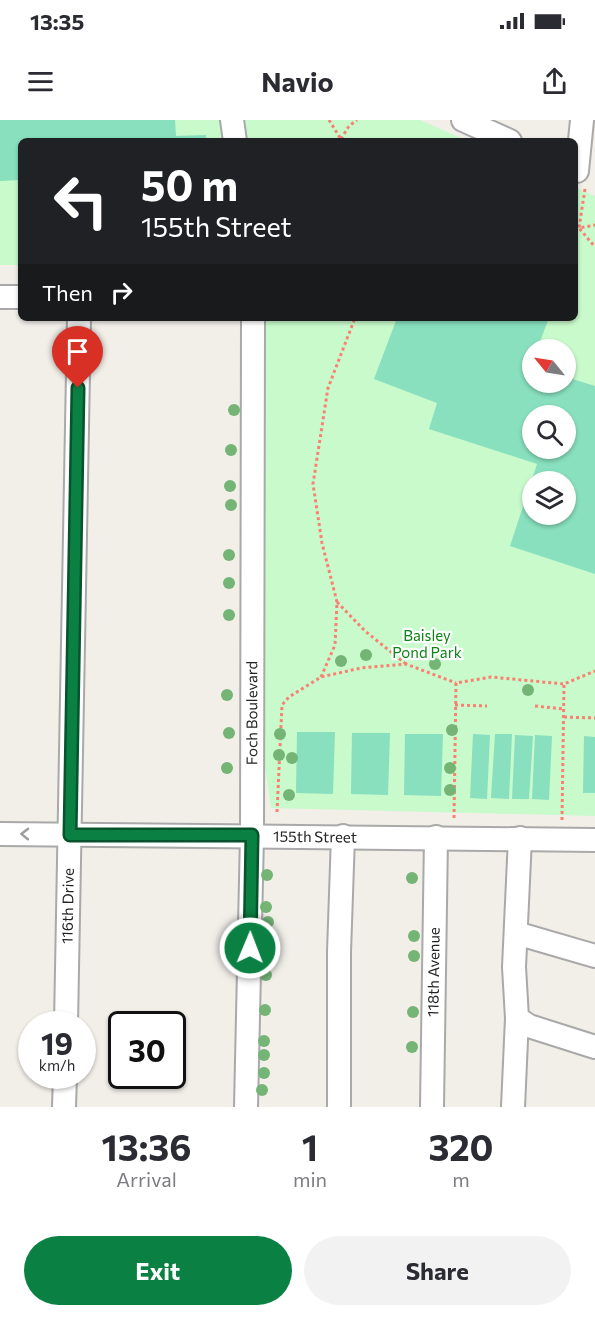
<!DOCTYPE html>
<style>
:root{--surface:#fff;--page:#f2f2f3;--text:#2b2b33;--muted:#7c7c81;--accent:#0b8043}
body{margin:0;font-family:Commissioner,sans-serif;background:var(--page);color:var(--text);height:100vh;display:flex;flex-direction:column;font-size:22px;white-space:nowrap}
*{box-sizing:border-box;margin:0}
p{font-size:20px;color:var(--muted)}
.icon{flex:none;width:33px;height:33px;fill:none;stroke:currentColor;stroke-width:2;stroke-linecap:round;stroke-linejoin:round}
.map{position:relative;height:987px;overflow:hidden}
.details{display:flex;flex-direction:column;background:var(--surface);flex:1}
.details>*{flex:none}
.top-card{position:absolute;left:18px;top:18px;width:560px;height:183px;border-radius:9px;box-shadow:0 2px 4px #0004;background:#202124;color:#fff;overflow:hidden}
.needle{width:39px;rotate:300deg}
.controls{position:absolute;left:522px;top:219px;display:grid;gap:12px}
.controls a{display:grid;place-items:center;width:54px;height:54px;border-radius:50%;background:var(--surface);box-shadow:0 2px 4px #0004;font-size:30px}
.speed{position:absolute;left:18px;top:891px;display:flex;gap:12px;font-size:30px;font-weight:700;text-align:center}
.speed>*{display:grid;place-content:center;width:78px;height:78px;border-radius:50%;background:var(--surface);box-shadow:0 2px 4px #0004;line-height:1}
.speed small{font-size:15px;font-weight:400}
.speed .limit{border:3px solid #111;border-radius:9px;background:#fff;color:#111}
.pin{position:absolute;display:grid;place-items:center;width:51px;height:51px;color:#fff;margin:-62px -26px;border-radius:50% 50% 50% 0;rotate:-45deg;box-shadow:0 0 6px #0007}
.pin .icon{rotate:45deg}
.me{position:absolute;width:66px;margin:-33px;rotate:1deg;stroke-linejoin:round;filter:drop-shadow(0 0 4px #0008)}
.turn{display:flex;align-items:center;gap:21px;height:126px;padding:0 24px;font-size:27px}
.turn .icon{width:78px;height:78px;stroke-width:2.5}
.turn b{display:block;font-size:42px;line-height:51px}
.then{display:flex;align-items:center;height:57px;padding:0 24px;background:#0003;gap:12px;font-size:22px}
.eta{display:flex;justify-content:space-evenly;align-items:center;height:102px;text-align:center}
.eta b{font-size:36px;font-weight:700;line-height:42px}
.cta{display:flex;gap:12px;margin-top:auto;padding:12px 24px}
.cta a{flex:1;height:69px;border-radius:36px;background:var(--accent);color:#fff;font-size:24px;font-weight:700;line-height:69px;text-align:center}
.cta a+a{background:var(--page);color:var(--text)}
.status{display:flex;justify-content:space-between;align-items:center;height:42px;padding:0 30px;background:var(--surface);direction:ltr}
.status svg{height:16px;fill:currentColor}
header{display:flex;justify-content:space-between;align-items:center;height:78px;padding:0 24px;background:var(--surface);font-size:27px;font-weight:700}
.map>svg:first-child{display:block}
.park{fill:#c8facc;fill-rule:evenodd}
.pitch{fill:#88e0be;fill-rule:evenodd}
.lines{fill:none;stroke-linecap:round;stroke-linejoin:round}
.minor-casing{stroke:#a9a9a9;stroke-width:26}
.path{stroke:#fa8072;stroke-width:3;stroke-dasharray:3 3;stroke-linecap:butt}
.minor{stroke:#fff;stroke-width:22}
.tree{fill:#74b475}
.oneway{stroke:#9c9c9c}
.route-casing{stroke:#07532c;stroke-width:15}
.route{stroke:#0b8043;stroke-width:10}
.labels{text-anchor:middle;stroke-width:4.5;stroke-linejoin:round;paint-order:stroke}
.park-label{font-size:15px;fill:#0c8416;stroke:#fff}
.street-label{font-size:15px;fill:#222;stroke:#fff}
</style>
<div class="status"><b>13:35</b><svg viewBox="0 0 49 12"><path d="M0 12V9h3v3zM5 12V6h3v6zM10 12V3h3v9zM15 12V0h3v12zM26 1h20v11H26zM47 4h2v5h-2z"/></svg></div>
<header><svg class="icon" aria-label="menu" viewBox="0 0 24 24"><path d="M4 6h16M4 12h16M4 18h16"/></svg>Navio<svg class="icon" aria-label="share" viewBox="0 0 24 24"><path d="M12 15V3M7 8l5-5 5 5M5 13v7h14v-7"/></svg></header>
<div class="map">
<svg width="595" height="987" viewBox="0 0 595 987">
<rect width="100%" height="100%" fill="#f2efe9"/>
<g class="park">
<path d="M0,0H420L468,21H21V145H0Z"/>
<path d="M575,67L595,76V696L271,688L262,626L263,198H574ZM532,230H566V262H532ZM532,296H566V328H532ZM532,362H566V394H532Z"/>
</g>
<g class="pitch">
<path d="M0,0H175L176,16L206,15V21H21V60L0,61Z"/>
<path d="M397,198H549L537,229L532,230V262H566V257L595,266V454L510,426L537,344L429,309L437,283L374,259ZM532,296H566V328H532ZM532,362H566V394H532Z"/>
<path d="M297,612H335L333,674L296,673Z"/>
<path d="M352,613H390L388,675L351,674Z"/>
<path d="M405,614H443L441,676L404,675Z"/>
<path d="M473,614L490,615L487,679L470,678Z"/>
<path d="M495,614H512L509,679L491,678Z"/>
<path d="M515,615L533,616L529,679H512Z"/>
<path d="M535,615L552,616L549,680L532,679Z"/>
<path d="M584,616L595,617V673H583Z"/>
</g>
<g class="lines">
<defs>
<g id="minor">
<path d="M232,0L235,21"/>
<path d="M463,0L510,21"/>
<path d="M577,51L582,0"/>
<path d="M0,177H21"/>
<path id="s1" d="M0,714L595,720"/>
<path d="M520,718L514,847L517,898L529,906L595,927"/>
<path d="M516,813L595,836"/>
<path id="s2" d="M66,904L79,198"/>
<path d="M64,987L65,956"/>
<path id="s3" d="M246,987L252,715L253,198"/>
<path d="M339,987V832L343,716"/>
<path id="s4" d="M432,987L436,717"/>
<path d="M513,987L517,898"/>
</g>
</defs>
<use href="#minor" class="minor-casing"/>
<g class="path">
<path d="M329,0L342,21"/>
<path d="M341,19L349,6L357,0"/>
<path d="M585,69L579,108L595,105"/>
<path d="M574,108H579L595,127"/>
<path d="M337,482L365,511L406,544"/>
<path d="M321,557L335,525L337,482L322,423L313,364L328,268L355,198"/>
<path d="M455,585L487,586"/>
<path d="M535,586L564,589"/>
<path d="M564,597L595,598"/>
<path d="M277,692L282,585L289,577L321,557L361,548L406,544L456,563"/>
<path d="M454,698L456,563L491,557L564,564"/>
<path d="M562,700L564,564L595,551"/>
</g>
<use href="#minor" class="minor"/>
</g>
<g class="tree">
<circle cx="234" cy="290" r="6"/>
<circle cx="231" cy="330" r="6"/>
<circle cx="230" cy="366" r="6"/>
<circle cx="231" cy="385" r="6"/>
<circle cx="229" cy="435" r="6"/>
<circle cx="229" cy="463" r="6"/>
<circle cx="229" cy="495" r="6"/>
<circle cx="366" cy="535" r="6"/>
<circle cx="341" cy="541" r="6"/>
<circle cx="435" cy="544" r="6"/>
<circle cx="528" cy="570" r="6"/>
<circle cx="227" cy="575" r="6"/>
<circle cx="452" cy="610" r="6"/>
<circle cx="229" cy="613" r="6"/>
<circle cx="280" cy="614" r="6"/>
<circle cx="279" cy="635" r="6"/>
<circle cx="292" cy="638" r="6"/>
<circle cx="227" cy="648" r="6"/>
<circle cx="450" cy="648" r="6"/>
<circle cx="450" cy="670" r="6"/>
<circle cx="289" cy="675" r="6"/>
<circle cx="267" cy="755" r="6"/>
<circle cx="412" cy="758" r="6"/>
<circle cx="266" cy="787" r="6"/>
<circle cx="268" cy="802" r="6"/>
<circle cx="414" cy="816" r="6"/>
<circle cx="267" cy="831" r="6"/>
<circle cx="414" cy="836" r="6"/>
<circle cx="266" cy="855" r="6"/>
<circle cx="265" cy="890" r="6"/>
<circle cx="413" cy="892" r="6"/>
<circle cx="264" cy="921" r="6"/>
<circle cx="412" cy="927" r="6"/>
<circle cx="264" cy="935" r="6"/>
<circle cx="264" cy="953" r="6"/>
<circle cx="262" cy="970" r="6"/>
</g>
<defs><path id="oneway-chevron" d="M-2-3.5L2.5 0L-2 3.5" fill="none" stroke-width="1.6" stroke-linecap="round" stroke-linejoin="round" transform="scale(1.5)"/></defs>
<use class="oneway" href="#oneway-chevron" transform="translate(25 714) rotate(-179)"/>
<g class="lines">
<defs>
<path id="route" d="M78,268L70,715H252L250,828"/>
</defs>
<use href="#route" class="route-casing"/>
<use href="#route" class="route"/>
</g>
<g class="labels">
<g class="park-label">
<text x="427" y="521">Baisley<tspan x="427" dy="17">Pond Park</tspan></text>
</g>
<g class="street-label">
<text dy="5" stroke="none"><textPath href="#s3" startOffset="394">Foch Boulevard</textPath></text>
<text dy="5" stroke="none"><textPath href="#s1" startOffset="315">155th Street</textPath></text>
<text dy="5" stroke="none"><textPath href="#s2" startOffset="118">116th Drive</textPath></text>
<text dy="5" stroke="none"><textPath href="#s4" startOffset="135">118th Avenue</textPath></text>
</g>
</g>
</svg>
<div class="controls">
<a><svg class="needle" viewBox="-14 -14 28 28"><path d="M0-13l5 13h-10z" fill="#e53935"/><path d="M0 13l5-13h-10z" fill="#7c7c81"/></svg></a>
<a><svg class="icon" aria-label="search" viewBox="0 0 24 24"><circle cx="10" cy="10" r="6"/><path d="M15 15l6 6"/></svg></a>
<a><svg class="icon" aria-label="layers" viewBox="0 0 24 24"><path d="M12 4l9 5-9 5-9-5zM3 14l9 5 9-5"/></svg></a>
</div>
<div class="speed"><div>19<small>km/h</small></div><div class="limit">30</div></div>
<div class="pin" style="left:78px;top:268px;background:#d93025"><svg class="icon" aria-label="arrive" viewBox="0 0 24 24"><path d="M6 21V4h12l-3 4 3 4H6"/></svg></div>
<svg class="me" style="left:250px;top:828px" viewBox="-20 -20 40 40"><circle r="17" fill="#0b8043" stroke="#fff" stroke-width="3"/><path d="M0-11L8 9 0 5-8 9z" fill="#fff"/></svg>
<div class="top-card">
<div class="turn"><svg class="icon" aria-label="left" viewBox="0 0 24 24"><path d="M17 20v-9H6M10 6l-5 5 5 5"/></svg><div><b>50 m</b>155th Street</div></div>
<div class="then">Then<svg class="icon" aria-label="right" viewBox="0 0 24 24"><path d="M7 20v-9h11M14 6l5 5-5 5"/></svg></div>
</div>
</div>
<section class="details">
<div class="eta">
<div><b>13:36</b><p>Arrival</p></div>
<div><b>1</b><p>min</p></div>
<div><b>320</b><p>m</p></div>
</div>
<div class="cta"><a>Exit</a><a>Share</a></div>
</section>
